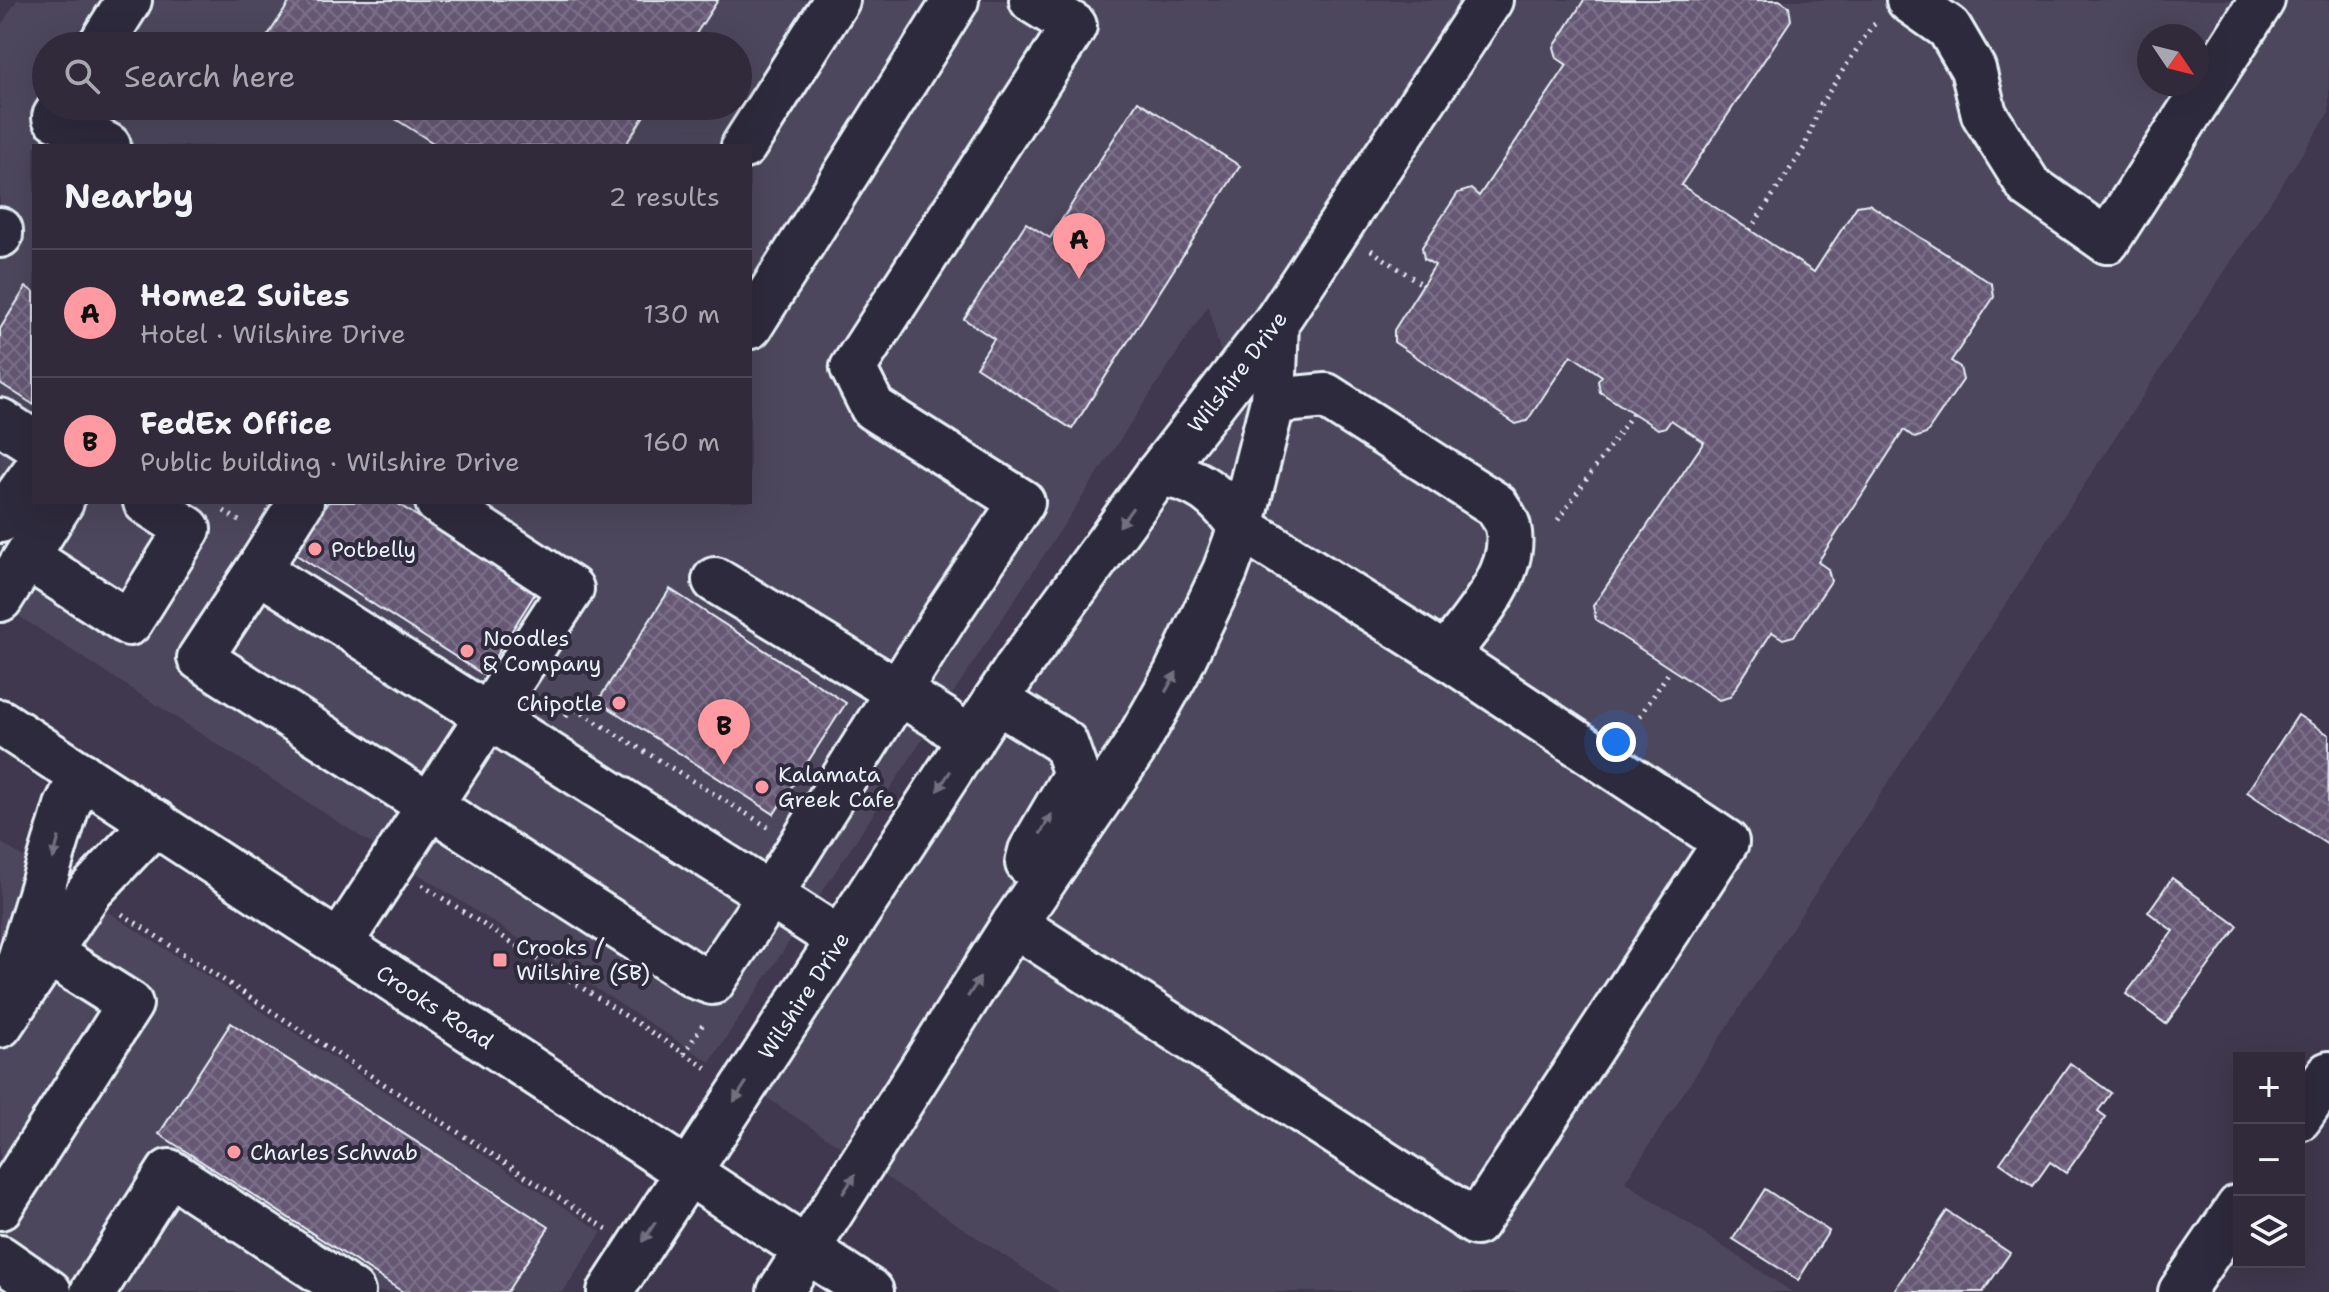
<!DOCTYPE html>
<html lang="en">
<head>
<meta charset="utf-8">
<style>
	:root { --surface:#302a3a; --page:#383242; --text:#f1f3f6; --muted:#a8a7af; --line:#4b4654; --accent:#ff9aa2 }
	body { margin:0; font-family:"Shantell Sans",sans-serif; background:var(--page); color:var(--text) }
	.controls { position:absolute; right:24px; bottom:24px; display:grid; overflow:hidden; border-radius:0px; box-shadow:0 8px 32px #0002 }
	.controls button { width:72px; height:72px; display:grid; place-items:center; padding:0; border:0; border-bottom:2px solid var(--line); background:var(--surface); color:var(--text); font:40px sans-serif }
	.compass { position:absolute; left:2137px; top:24px; width:72px; height:72px; border-radius:50%; background:var(--surface); box-shadow:0 8px 32px #0002; rotate:125deg }
	.you { position:absolute; left:1616px; top:742px; width:28px; height:28px; margin:-20px; border:6px solid #fff; border-radius:50%; background:#1a73e8; box-shadow:0 0 0 12px #1a73e833 }
	.badge { display:grid; place-items:center; width:52px; height:52px; border-radius:50%; background:var(--accent); color:#111; font-size:26px; font-weight:700 }
	.pin { position:absolute; translate:-50% -66px; filter:drop-shadow(0 2px 4px #0008) }
	.pin::after { content:''; position:absolute; top:42px; width:28px; height:24px; background:inherit; clip-path:polygon(0 0,100% 0,50% 100%) }
	.list { margin:0; padding:0; list-style:none }
	h2 { display:flex; justify-content:space-between; align-items:center; height:104px; margin:0; padding:0 32px; font-size:34px }
	h2 small { font-size:26px; font-weight:400; color:var(--muted) }
	.list li { display:grid; grid-template-columns:52px 1fr auto; gap:24px; align-items:center; box-sizing:border-box; height:128px; padding:0 32px; border-top:2px solid var(--line) }
	.list b { display:block; font-size:30px; white-space:nowrap }
	.list p { margin:0; font-size:26px; white-space:nowrap; color:var(--muted) }
	.list em { font-size:26px; font-style:normal; color:var(--muted) }
	.icon { flex:none; width:44px; height:44px; fill:none; stroke:currentColor; stroke-width:2; stroke-linecap:round; stroke-linejoin:round }
	.map { position:relative; flex:none; width:2329px; height:1292px; overflow:hidden }
	.search { position:absolute; background:var(--surface); box-shadow:0 8px 32px #0002; left:32px; top:32px; width:720px; height:88px; display:flex; align-items:center; gap:20px; box-sizing:border-box; padding:0 28px; border-radius:44px; color:var(--muted); font-size:30px }
	.panel { position:absolute; background:var(--surface); box-shadow:0 8px 32px #0002; left:32px; top:144px; width:720px; height:360px; border-radius:0px }
	.map>svg:first-child { display:block }
	.built { fill:#4e465d; fill-rule:evenodd }
	.building { fill:url(#building-cross-hatch); stroke:#e8f1f8; stroke-width:2 }
	.lines { fill:none; stroke-linecap:round; stroke-linejoin:round }
	.minor-casing { stroke:#e8f1f8; stroke-width:50 }
	.major-casing { stroke:#e8f1f8; stroke-width:50 }
	.path { stroke:#e8f1f8; stroke-width:5; stroke-dasharray:2 6; stroke-linecap:butt }
	.minor { stroke:#2f2a3d; stroke-width:44 }
	.major { stroke:#2f2a3d; stroke-width:44 }
	.oneway { fill:#70707e }
	.poi-dot { fill:#ff9aa2; stroke:#2f2a3d; stroke-width:3 }
	.labels { text-anchor:middle; dominant-baseline:central; stroke-width:8; stroke-linejoin:round; paint-order:stroke }
	.street-label { font-size:22px; fill:#e8f1f8; stroke:#2f2a3d }
	.poi-label { font-size:22px; fill:#e8f1f8; stroke:#2f2a3d; text-anchor:start }
</style>
</head>
<body>
<div class="map">
<svg width="2329" height="1292" viewBox="0 0 2329 1292">
	<defs>
		<pattern id="building-cross-hatch" width="8" height="8" patternUnits="userSpaceOnUse" patternTransform="scale(2)"><rect width="8" height="8" fill="#665975"/><path d="M0 0l8 8M0 8l8-8" fill="none" stroke="#7c7189"/></pattern>
	</defs>
	<rect width="100%" height="100%" fill="#40384e"/>
	<filter id="ink" filterUnits="userSpaceOnUse"><feTurbulence type="fractalNoise" baseFrequency=".0125" numOctaves="2"/><feDisplacementMap in="SourceGraphic" scale="16" xChannelSelector="R" yChannelSelector="G"/><feConvolveMatrix kernelMatrix="1 2 1 2 8 2 1 2 1" color-interpolation-filters="sRGB"/></filter>
	<g filter="url(#ink)">
		<path class="built" d="M17 0H2329V113L1625 1182 1792 1292H1059L764 1096 985 756 1076 627 1237 413 1208 306 710 1062 0 604V27ZM2149 36H2197V84H2149ZM46 46H738V106H46ZM34 146H750V502H34Z
			M0 842 602 1232 563 1292H0Z"/>
		<path class="building" d="M291 0H718L688 46H281L267 37Z
			M1584 0H1779L1789 6 1791 20 1681 185 1814 272 1857 206 1869 204 1992 284 1994 297 1951 361 1960 367 1963 380 1926 434 1915 438 1904 430 1818 562 1828 569 1831 581 1794 636 1783 639 1772 632 1730 697 1719 700 1596 620 1593 606 1704 442 1671 420 1666 427 1658 429 1600 392 1598 381 1602 376 1571 355 1527 421 1516 424 1394 342V330L1435 265 1424 259 1422 247 1458 193 1471 189 1479 196 1567 65 1557 58 1554 47Z
			M1138 101 1240 166 1072 429 976 367 994 339 964 319 1026 223 1050 238Z
			M375 106H650L625 146H438Z
			M26 287 34 292V405L0 383V329Z
			M328 502H395L536 592 484 675 295 554Z
			M670 589 846 703 774 814 598 701Z
			M2298 715 2329 735 2328 845 2247 792Z
			M2172 878 2238 926 2166 1024 2126 994 2173 931 2148 912Z
			M231 1023 549 1227 507 1292H403L159 1134Z
			M2070 1063 2111 1093 2098 1111 2106 1117 2066 1173 2050 1162 2033 1186 2000 1163Z
			M1765 1189 1829 1231 1798 1280 1733 1239Z
			M1947 1211 2010 1253 1983 1292H1893Z"/>
		<g class="lines">
			<g class="minor-casing">
				<g id="minor">
					<path d="M1909 0 1949 28 1973 69 1984 114 2029 186 2107 241 2262 0"/>
					<path d="M100 46 129 0"/>
					<path d="M62 106 55 117 108 146"/>
					<path d="M744 146 837 0"/>
					<path d="M0 230V235"/>
					<path d="M750 326 956 0"/>
					<path d="M0 421 34 443"/>
					<path d="M1158 474C1198 477 1218 496 1241 527L1446 656C1470 622 1519 573 1508 527 1507 520 1500 512 1496 505L1326 396 1273 401"/>
					<path d="M0 520 34 473"/>
					<path d="M27 557 129 623 188 529 146 502"/>
					<path d="M258 570 770 895 712 982 695 976 200 658Z"/>
					<path d="M258 570 301 502"/>
					<path d="M715 580 941 718 970 741"/>
					<path d="M0 599 61 502"/>
					<path d="M996 700 1065 743 1076 774 1031 851 1028 863"/>
					<path d="M1014 924 1476 1223 1726 842 1446 656"/>
					<path d="M840 940 770 895 947 614 1022 502 873 408 853 368 1074 26 1032 0"/>
					<path d="M340 943 571 589 438 502"/>
					<path d="M18 982 20 960 67 806 82 775"/>
					<path d="M0 1025 89 892 155 822"/>
					<path d="M2299 1118 2329 1074"/>
					<path d="M0 1207 130 1004 49 953"/>
					<path d="M0 1258 49 1292"/>
					<path d="M93 1292 169 1172 352 1292"/>
					<path id="s1" d="M610 1292 1017 668 1158 474 1276 322 1490 0"/>
					<path d="M780 1292 1014 924 1133 750 1176 674 1225 571 1241 527 1273 401 1276 322"/>
					<path d="M2181 1292 2239 1207"/>
				</g>
			</g>
			<g class="major-casing">
				<g id="major">
					<path id="s2" d="M0 722 871 1292"/>
				</g>
			</g>
			<path class="path" d="M1750 230 1804 148 1821 104 1872 26 1879 21
				M1371 250 1423 285
				M224 511 242 523
				M1558 520 1633 413
				M1640 716 1671 669
				M566 717 572 707 768 827
				M422 885 710 1070
				M122 914 607 1229
				M684 1054 705 1021"/>
			<use href="#minor" class="minor"/>
			<use href="#major" class="major"/>
		</g>
		<defs><path id="oneway-solid" d="M-6-.8H1V-3.2L6.5 0L1 3.2V.8H-6Z" transform="scale(2)"/></defs>
		<g class="oneway">
			<use href="#oneway-solid" transform="translate(1126 517) rotate(126)"/>
			<use href="#oneway-solid" transform="translate(1171 682) rotate(-61)"/>
			<use href="#oneway-solid" transform="translate(944 781) rotate(123)"/>
			<use href="#oneway-solid" transform="translate(1046 824) rotate(-60)"/>
			<use href="#oneway-solid" transform="translate(56 848) rotate(105)"/>
			<use href="#oneway-solid" transform="translate(974 987) rotate(-57)"/>
			<use href="#oneway-solid" transform="translate(740 1092) rotate(123)"/>
			<use href="#oneway-solid" transform="translate(849 1184) rotate(-57)"/>
			<use href="#oneway-solid" transform="translate(649 1232) rotate(123)"/>
		</g>
	</g>
	<g class="poi-dot">
		<circle cx="315" cy="549" r="8"/>
		<circle cx="467" cy="651" r="8"/>
		<circle cx="619" cy="703" r="8"/>
		<circle cx="762" cy="787" r="8"/>
		<rect x="492" y="952" width="16" height="16" rx="4"/>
		<circle cx="234" cy="1152" r="8"/>
	</g>
	<g class="labels">
		<g class="street-label">
			<text stroke="none"><textPath href="#s1" startOffset="1114">Wilshire Drive</textPath></text>
			<text stroke="none"><textPath href="#s1" startOffset="354">Wilshire Drive</textPath></text>
			<text stroke="none"><textPath href="#s2" startOffset="520">Crooks Road</textPath></text>
		</g>
		<g class="poi-label">
			<text x="331" y="549">Potbelly</text>
			<text x="483" y="638">Noodles<tspan x="483" dy="25">&amp; Company</tspan></text>
			<text x="603" y="703" text-anchor="end">Chipotle</text>
			<text x="778" y="774">Kalamata<tspan x="778" dy="25">Greek Cafe</tspan></text>
			<text x="516" y="947">Crooks /<tspan x="516" dy="25">Wilshire (SB)</tspan></text>
			<text x="250" y="1152">Charles Schwab</text>
		</g>
	</g>
</svg>
<div class="controls">
<button>+</button>
<button>−</button>
<button><svg class="icon" aria-label="layers" viewBox="0 0 24 24"><path d="M12 4l9 5-9 5-9-5zM3 14l9 5 9-5"/></svg></button>
</div>
<svg class="compass" viewBox="-18 -18 36 36"><path d="M0-13l5 13h-10z" fill="#e53935"/><path d="M0 13l5-13h-10z" fill="#a8a7af"/></svg>
<div class="you"></div>
<div class="pin badge" style="left:1079px;top:279px">A</div>
<div class="pin badge" style="left:724px;top:765px">B</div>
<div class="search"><svg class="icon" aria-label="search" viewBox="0 0 24 24"><circle cx="10" cy="10" r="6"/><path d="M15 15l6 6"/></svg>Search here</div>
<section class="panel">
<h2>Nearby<small>2 results</small></h2>
<ul class="list">
<li><span class="badge">A</span><div><b>Home2 Suites</b><p>Hotel · Wilshire Drive</p></div><em>130 m</em></li>
<li><span class="badge">B</span><div><b>FedEx Office</b><p>Public building · Wilshire Drive</p></div><em>160 m</em></li>
</ul>
</section>
</div>
</body>
</html>
